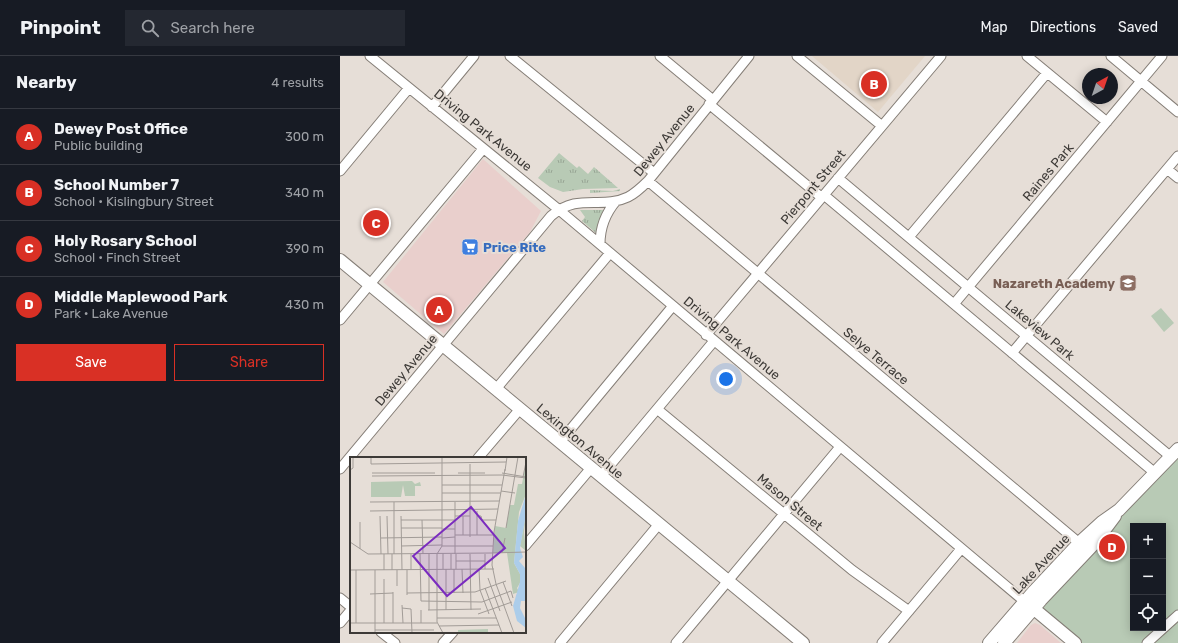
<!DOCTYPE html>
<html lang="en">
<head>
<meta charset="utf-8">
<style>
	:root { --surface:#171b24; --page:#242831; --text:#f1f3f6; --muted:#9ea1a6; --line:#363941; --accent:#d93025 }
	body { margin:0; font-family:Rubik,sans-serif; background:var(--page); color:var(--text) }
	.controls { position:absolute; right:12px; bottom:12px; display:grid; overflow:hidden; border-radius:0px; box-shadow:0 2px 10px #0003 }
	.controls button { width:36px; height:36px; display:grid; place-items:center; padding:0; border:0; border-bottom:1px solid var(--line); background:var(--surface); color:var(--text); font:20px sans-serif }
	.compass { position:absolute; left:742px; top:12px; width:36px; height:36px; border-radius:50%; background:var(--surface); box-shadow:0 2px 10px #0003; rotate:40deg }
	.you { position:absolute; left:386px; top:323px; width:14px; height:14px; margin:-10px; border:3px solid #fff; border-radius:50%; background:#1a73e8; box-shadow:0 0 0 6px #1a73e833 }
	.badge { display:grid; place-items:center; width:26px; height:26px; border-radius:50%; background:var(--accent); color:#fff; font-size:13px; font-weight:700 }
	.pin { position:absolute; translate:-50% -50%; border:2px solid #fff; box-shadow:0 1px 4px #0006 }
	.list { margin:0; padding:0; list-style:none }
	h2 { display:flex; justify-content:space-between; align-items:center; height:52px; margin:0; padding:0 16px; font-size:17px }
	h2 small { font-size:13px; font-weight:400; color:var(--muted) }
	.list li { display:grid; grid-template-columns:26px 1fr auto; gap:12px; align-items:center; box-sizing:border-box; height:56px; padding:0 16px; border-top:1px solid var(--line) }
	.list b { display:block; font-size:15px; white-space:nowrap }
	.list p { margin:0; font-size:13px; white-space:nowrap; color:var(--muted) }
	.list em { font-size:13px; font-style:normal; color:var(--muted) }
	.actions { display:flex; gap:8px; padding:12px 16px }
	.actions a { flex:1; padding:9px 0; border:1px solid var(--accent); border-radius:0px; text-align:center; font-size:14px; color:var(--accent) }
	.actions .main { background:var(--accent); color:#fff }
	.icon { flex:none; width:22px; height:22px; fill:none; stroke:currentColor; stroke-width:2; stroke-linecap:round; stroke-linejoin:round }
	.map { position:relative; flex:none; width:838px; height:587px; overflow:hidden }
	header { display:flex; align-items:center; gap:24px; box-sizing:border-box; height:56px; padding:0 20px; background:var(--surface); border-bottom:1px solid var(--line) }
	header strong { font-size:19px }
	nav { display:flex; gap:22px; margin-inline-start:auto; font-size:14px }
	.search { width:280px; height:36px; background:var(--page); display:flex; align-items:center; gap:10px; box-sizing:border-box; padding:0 14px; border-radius:0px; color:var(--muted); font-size:15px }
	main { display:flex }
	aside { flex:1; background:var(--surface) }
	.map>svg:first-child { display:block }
	.commercial { fill:#e9cfcc }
	.built { fill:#e2d5c7 }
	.grass { fill:url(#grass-tufts) }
	.green { fill:#b8cab5; fill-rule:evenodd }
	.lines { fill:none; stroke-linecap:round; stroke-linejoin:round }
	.minor-casing { stroke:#857e77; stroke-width:11 }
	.major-casing { stroke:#857e77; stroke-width:14 }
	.minor { stroke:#fff; stroke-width:9 }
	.major { stroke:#fff; stroke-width:12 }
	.labels { text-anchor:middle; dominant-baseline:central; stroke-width:4; stroke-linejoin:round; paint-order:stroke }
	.street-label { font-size:13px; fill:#3d3a37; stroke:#e6ded7 }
	.shop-label { font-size:13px; font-weight:bold; fill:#366cbe; stroke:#e6ded7; text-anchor:start }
	.education-label { font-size:13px; font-weight:bold; fill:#785e54; stroke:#e6ded7; text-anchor:end }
	.inset-road { fill:none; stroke:#a29c97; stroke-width:1 }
	.view { fill:#7b2cbf; fill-opacity:0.15; stroke:#7b2cbf; stroke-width:2 }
	.inset-edge { fill:none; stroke:#3d3a37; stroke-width:2 }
</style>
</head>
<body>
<header>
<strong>Pinpoint</strong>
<div class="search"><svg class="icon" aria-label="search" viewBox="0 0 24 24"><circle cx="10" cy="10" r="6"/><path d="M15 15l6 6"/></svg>Search here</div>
<nav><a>Map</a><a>Directions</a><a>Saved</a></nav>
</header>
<main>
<aside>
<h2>Nearby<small>4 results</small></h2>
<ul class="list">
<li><span class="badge">A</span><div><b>Dewey Post Office</b><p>Public building</p></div><em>300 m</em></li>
<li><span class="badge">B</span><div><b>School Number 7</b><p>School · Kislingbury Street</p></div><em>340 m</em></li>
<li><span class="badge">C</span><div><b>Holy Rosary School</b><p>School · Finch Street</p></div><em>390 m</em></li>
<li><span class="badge">D</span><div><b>Middle Maplewood Park</b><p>Park · Lake Avenue</p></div><em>430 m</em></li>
</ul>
<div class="actions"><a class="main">Save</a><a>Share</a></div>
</aside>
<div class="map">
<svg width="838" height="587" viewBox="0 0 838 587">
	<defs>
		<pattern id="grass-tufts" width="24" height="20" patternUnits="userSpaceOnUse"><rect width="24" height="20" fill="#b8cab5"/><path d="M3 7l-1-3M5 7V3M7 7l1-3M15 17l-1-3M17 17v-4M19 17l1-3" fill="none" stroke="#97a594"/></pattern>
	</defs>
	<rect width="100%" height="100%" fill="#e6ded7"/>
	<path class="commercial" d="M143 103 201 155 190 176 104 278 43 226Z
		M695 567 700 569 721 587H677L691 569Z"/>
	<path class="built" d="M472 0H585L538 56Z"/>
	<path class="grass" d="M219 97 237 112 239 110 248 118 254 111 278 132 243 133 223 136 210 131 198 122Z
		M280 133V135L250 137V134L273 135Z
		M240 154H264L256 177 242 165 245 161Z"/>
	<path class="green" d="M821 252 834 267 824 276 811 260Z
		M838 393V587H735L693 552ZM793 470H823V572H793Z"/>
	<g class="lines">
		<g class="minor-casing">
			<path id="minor" d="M30 0 218 153 684 545
				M170 0 314 117
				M320 0 373 44
				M457 0 542 70
				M687 0 767 66
				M771 0 838 56
				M369 48 481 141
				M92 51 134 0
				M827 113 838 122
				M0 115 69 32
				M498 122 831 401
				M308 125 744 491
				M484 139 815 417
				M569 181 707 17
				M260 188C260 171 265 158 276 145
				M614 248 822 0
				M0 264 143 93
				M366 279 601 0
				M672 297 838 100
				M156 333 270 197
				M317 353 512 514 569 555
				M220 386 332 251
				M138 402 180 353
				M0 413 211 160C239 136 261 154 288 141 296 137 302 131 308 125L409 0
				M261 420 374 285
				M185 490 251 412
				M0 542 11 551
				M0 567 11 554
				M41 576 55 587
				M103 587 113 576
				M220 587 319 468
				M336 587 500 391
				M542 587 621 493
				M807 587 838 559"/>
		</g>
		<g class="major-casing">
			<path id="major" d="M0 204 463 587
				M687 547 735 587
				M649 587 694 535 739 487 762 466 779 454 838 393
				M664 587 701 544 754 488 775 460"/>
		</g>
		<use href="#minor" class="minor"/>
		<use href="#major" class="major"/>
	</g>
	<defs>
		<g id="supermarket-square" transform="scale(0.9)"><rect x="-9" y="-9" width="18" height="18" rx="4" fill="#3f7fe0" stroke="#e6ded7"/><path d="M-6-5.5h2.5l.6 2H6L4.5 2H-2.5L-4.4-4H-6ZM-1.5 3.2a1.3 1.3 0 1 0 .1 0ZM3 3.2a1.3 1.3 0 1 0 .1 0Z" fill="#fff"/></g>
		<g id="school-square" transform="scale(0.9)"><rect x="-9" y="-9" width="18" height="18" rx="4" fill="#8d6e63" stroke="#e6ded7"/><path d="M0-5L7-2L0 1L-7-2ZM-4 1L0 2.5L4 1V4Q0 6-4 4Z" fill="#fff"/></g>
	</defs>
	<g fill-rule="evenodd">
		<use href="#supermarket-square" x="130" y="191"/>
		<use href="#school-square" x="788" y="227"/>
	</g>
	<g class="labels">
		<g class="street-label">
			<text transform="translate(143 74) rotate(39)">Driving Park Avenue</text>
			<text transform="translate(324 84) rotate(-51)">Dewey Avenue</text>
			<text transform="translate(708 116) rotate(-50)">Raines Park</text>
			<text transform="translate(473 131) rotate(-50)">Pierpont Street</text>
			<text transform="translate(700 274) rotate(40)">Lakeview Park</text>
			<text transform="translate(392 282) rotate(40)">Driving Park Avenue</text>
			<text transform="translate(536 300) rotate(40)">Selye Terrace</text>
			<text transform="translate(66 314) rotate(-50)">Dewey Avenue</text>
			<text transform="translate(240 385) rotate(40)">Lexington Avenue</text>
			<text transform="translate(450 446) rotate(40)">Mason Street</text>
			<text transform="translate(701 508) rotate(-47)">Lake Avenue</text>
		</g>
		<g class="shop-label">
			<text x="143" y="191">Price Rite</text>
		</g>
		<g class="education-label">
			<text x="775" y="227">Nazareth Academy</text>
		</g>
	</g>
	<g transform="translate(10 401)">
		<rect width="176" height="176" fill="#e6ded7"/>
		<path d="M176 57 174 75 176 94 170 89Z" fill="#b8cab5"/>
		<path d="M176 5V37L169 55 164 106 170 117V126L167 131 169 135 163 137 157 96H143L145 69 156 71 160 48H164L168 27H172ZM62 24 65 27 70 25 71 29H65V39H55L53 28 51 40H21V25ZM138 172V176H108V173Z" fill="#b8cab5"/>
		<path d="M176 37V57L170 91 173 100 169 104 175 111 176 144H171L170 151 176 163V171L167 164 163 149 170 125V117L164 106 168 64Z" fill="#accdea"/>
		<path class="inset-road" d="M21 0V7L156 5M92 0V89L87 97V165L93 176M120 7V80M155 12 144 75 142 108 146 127 164 176M0 13 3 11V0M155 14 157 0M22 16H85M108 16H135M152 16 176 20M22 19 152 18 176 21M173 20 176 5M92 28H152M151 34 165 36M92 36H151M20 45 149 44M44 45V97M20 54 148 52M30 59 31 97M37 59 38 97M51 59 52 113M105 59H120M113 59V78M127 59H131L132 63H146M51 63H105M72 63 73 97M10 65V92M51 71H92M156 71 168 0M92 72H105M105 78H144M127 78V54M31 81 92 80M92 81 105 80M0 85 18 97 142 96M51 89 92 88M92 89H143M142 96 176 95M152 96 155 81M34 97V113M42 97V113M61 97V113M70 97 71 144M79 97V153M101 97V112M105 97V45M106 97V112M120 97 121 153M106 104H135M93 112V96M96 112V153M104 112V136M112 112 113 136M129 112 130 133M135 112V97M0 113 144 112M47 113V129M57 113V138M138 121 150 154M153 125 162 149M135 131 152 176M130 133 139 157M57 136 125 135 156 124M20 137 43 136M71 144 132 145 161 134 163 141M52 148 53 166M52 151 61 152 62 176M78 153 131 152M128 157 162 145M87 161H146M0 166H87M6 166V113M34 166V122M43 166V135M71 166V153M89 169 149 168M25 173H84M25 176V113"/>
		<path class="view" d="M121 50 155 91 97 139 63 99Z"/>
		<rect width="176" height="176" class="inset-edge"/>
	</g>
</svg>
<div class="controls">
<button>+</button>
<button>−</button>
<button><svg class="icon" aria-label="locate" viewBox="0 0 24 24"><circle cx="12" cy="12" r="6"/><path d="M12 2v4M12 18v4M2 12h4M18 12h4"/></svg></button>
</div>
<svg class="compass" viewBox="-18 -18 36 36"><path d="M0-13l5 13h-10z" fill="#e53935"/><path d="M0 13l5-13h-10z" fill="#9ea1a6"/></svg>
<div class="you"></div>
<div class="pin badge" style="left:99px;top:254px">A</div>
<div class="pin badge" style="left:534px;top:28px">B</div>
<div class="pin badge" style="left:36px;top:167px">C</div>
<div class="pin badge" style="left:772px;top:491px">D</div>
</div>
</main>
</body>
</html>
